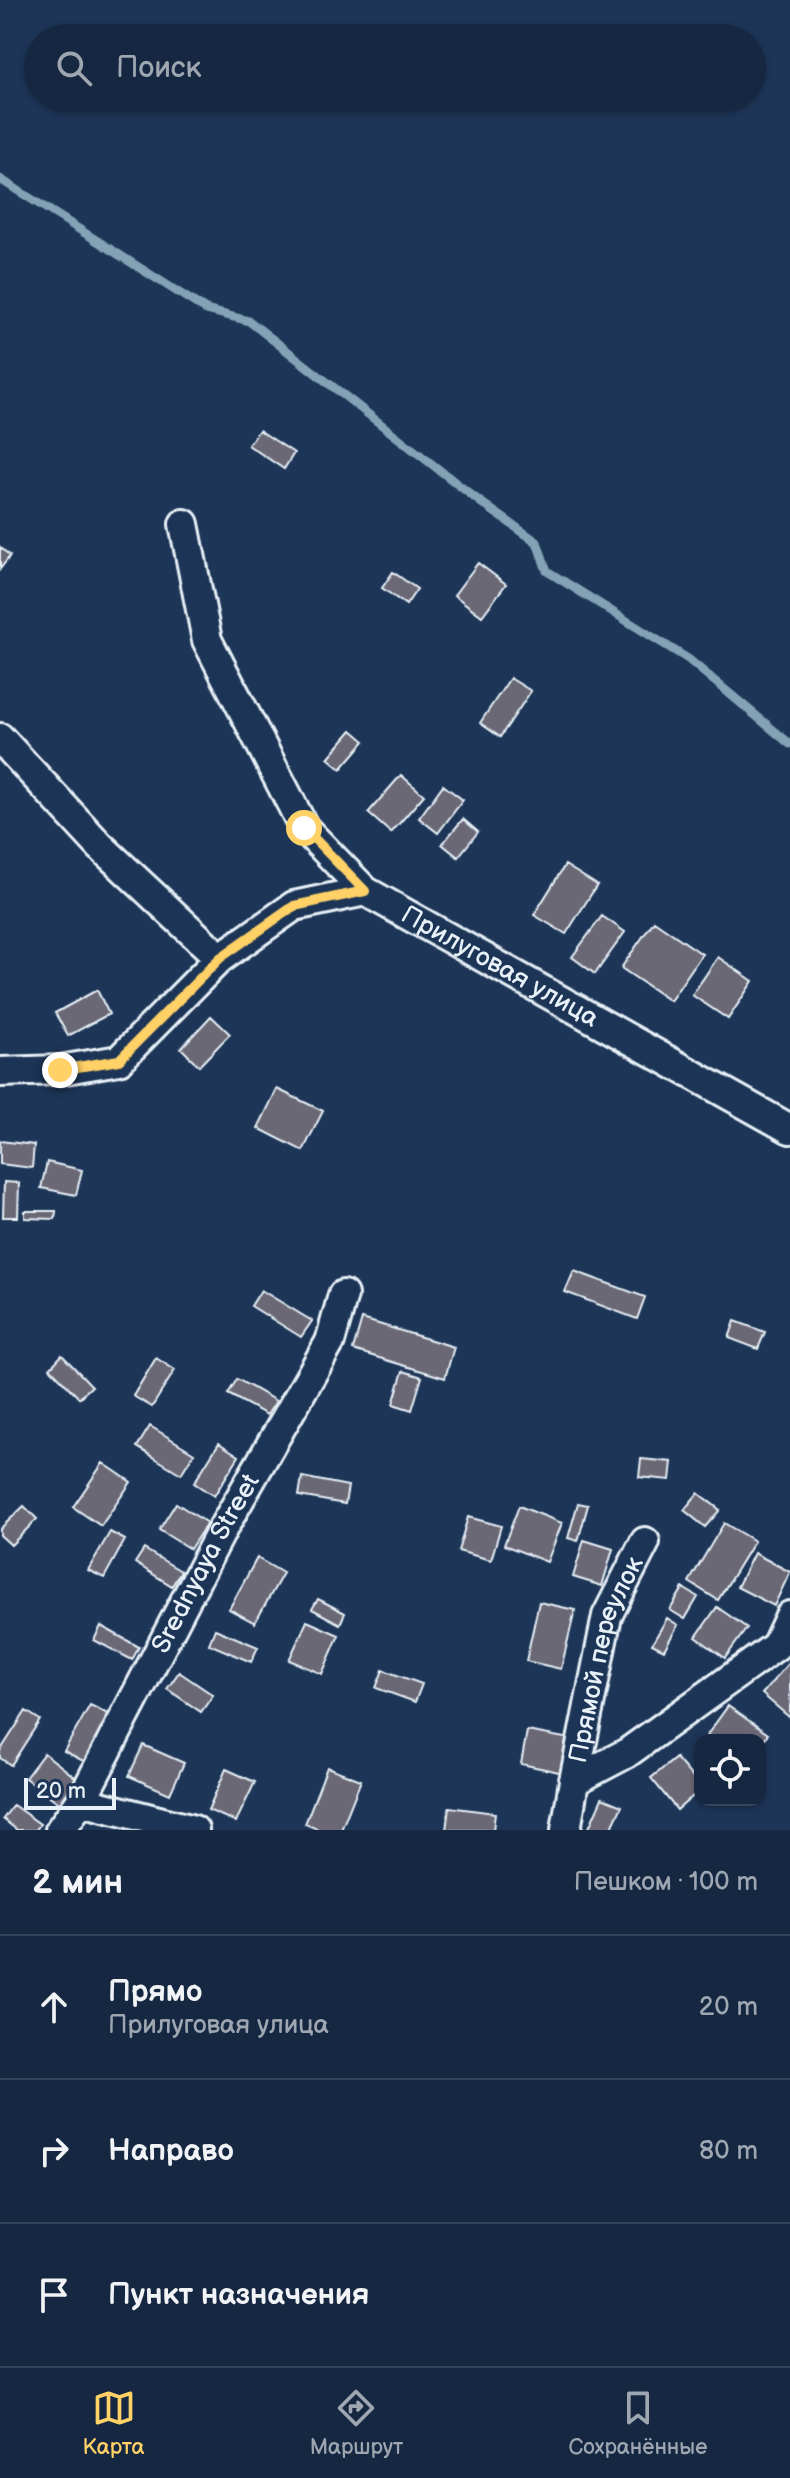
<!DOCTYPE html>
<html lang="ru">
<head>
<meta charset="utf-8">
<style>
	:root { --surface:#162841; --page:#23344c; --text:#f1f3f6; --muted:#9ea6b1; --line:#35445a; --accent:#ffd166 }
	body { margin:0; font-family:"Balsamiq Sans",sans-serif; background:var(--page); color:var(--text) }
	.controls { position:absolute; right:24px; bottom:24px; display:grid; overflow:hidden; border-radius:16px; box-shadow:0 2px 6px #0004 }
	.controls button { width:72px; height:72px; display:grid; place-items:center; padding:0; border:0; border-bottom:2px solid var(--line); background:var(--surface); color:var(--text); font:40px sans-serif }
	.scale { position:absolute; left:24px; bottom:20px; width:92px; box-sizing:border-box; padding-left:8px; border:4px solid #e8f1f8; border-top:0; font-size:22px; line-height:28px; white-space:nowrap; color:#e8f1f8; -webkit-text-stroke:6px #1d3557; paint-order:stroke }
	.stop { position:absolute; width:24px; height:24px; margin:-18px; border:6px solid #ffd166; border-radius:50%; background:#fff }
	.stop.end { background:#ffd166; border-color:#fff; box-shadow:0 2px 8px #0008 }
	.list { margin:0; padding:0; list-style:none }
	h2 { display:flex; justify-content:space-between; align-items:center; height:104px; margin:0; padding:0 32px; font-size:34px }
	h2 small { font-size:26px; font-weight:400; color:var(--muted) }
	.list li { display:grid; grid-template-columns:52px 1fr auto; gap:24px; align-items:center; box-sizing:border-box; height:144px; padding:0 32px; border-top:2px solid var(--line) }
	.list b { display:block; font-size:30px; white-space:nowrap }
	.list p { margin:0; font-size:26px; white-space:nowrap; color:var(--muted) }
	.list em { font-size:26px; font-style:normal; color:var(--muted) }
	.icon { flex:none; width:44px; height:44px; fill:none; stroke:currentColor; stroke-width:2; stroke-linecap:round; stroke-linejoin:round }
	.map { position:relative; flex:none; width:790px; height:1830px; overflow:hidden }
	.search { position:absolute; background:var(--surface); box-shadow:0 2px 6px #0004; left:24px; right:24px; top:24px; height:88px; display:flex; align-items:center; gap:20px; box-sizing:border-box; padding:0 28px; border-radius:44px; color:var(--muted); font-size:30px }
	.sheet { height:536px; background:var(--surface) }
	nav { display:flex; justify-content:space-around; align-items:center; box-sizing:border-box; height:112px; border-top:2px solid var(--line); background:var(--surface); font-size:22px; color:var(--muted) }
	nav a { display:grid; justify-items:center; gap:4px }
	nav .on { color:var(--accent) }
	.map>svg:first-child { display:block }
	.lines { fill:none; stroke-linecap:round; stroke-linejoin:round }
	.stream { stroke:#84a2b5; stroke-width:9 }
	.building { fill:#6a6874; stroke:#e8f1f8; stroke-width:2 }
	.minor-casing { stroke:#e8f1f8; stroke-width:34 }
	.minor { stroke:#1d3557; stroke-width:28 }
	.route { stroke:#ffd166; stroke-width:10 }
	.labels { text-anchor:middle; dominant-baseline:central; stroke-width:7; stroke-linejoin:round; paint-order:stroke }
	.street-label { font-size:26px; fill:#e8f1f8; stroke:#1d3557 }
</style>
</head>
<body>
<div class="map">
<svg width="790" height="1830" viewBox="0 0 790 1830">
	<rect width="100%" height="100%" fill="#1d3557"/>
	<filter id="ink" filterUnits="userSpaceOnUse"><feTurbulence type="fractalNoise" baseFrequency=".0125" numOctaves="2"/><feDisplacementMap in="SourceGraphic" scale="16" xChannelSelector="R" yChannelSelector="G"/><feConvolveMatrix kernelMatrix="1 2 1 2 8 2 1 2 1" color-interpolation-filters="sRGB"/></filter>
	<g filter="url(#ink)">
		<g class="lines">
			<path class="stream" d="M0 179 206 310 249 321 479 501 537 542 547 571 688 659 790 744"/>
		</g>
		<path class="building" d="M259 430 294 453 284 469 248 445Z
			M0 547 10 556 0 569Z
			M478 563 506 584 482 616 454 595Z
			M393 572 417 589 406 605 382 588Z
			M510 678 531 691 500 737 480 723Z
			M352 730 365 741 341 769 328 758Z
			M401 775 424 795 391 833 368 813Z
			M443 785 463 800 438 833 419 818Z
			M463 819 478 832 458 857 442 844Z
			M565 865 597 885 566 934 534 915Z
			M602 916 625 932 595 974 572 957Z
			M654 921 702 954 670 1001 621 968Z
			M718 957 753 981 728 1019 692 995Z
			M97 990 109 1014 68 1036 55 1013Z
			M211 1016 230 1034 199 1066 181 1048Z
			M277 1089 323 1111 303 1151 258 1128Z
			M0 1141 34 1145 32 1168 0 1164Z
			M47 1162 82 1170 76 1195 41 1188Z
			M4 1182 19 1183 18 1217H3Z
			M25 1211H56L55 1219 25 1218Z
			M574 1271 645 1297 637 1319 565 1292Z
			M261 1290 312 1321 301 1337 251 1306Z
			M362 1319 454 1347 445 1378 353 1350Z
			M735 1321 765 1332 758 1349 729 1338Z
			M62 1355 92 1386 79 1398 50 1368Z
			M156 1358 175 1370 152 1407 133 1396Z
			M403 1371 422 1377 412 1410 393 1404Z
			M237 1379 276 1401 267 1415 228 1394Z
			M150 1426 194 1453 181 1474 137 1447Z
			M219 1443 239 1456 214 1496 194 1483Z
			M641 1459 672 1462 670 1480 639 1477Z
			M103 1463 131 1482 101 1526 73 1507Z
			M302 1477 348 1486 345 1504 299 1496Z
			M698 1493 720 1510 705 1527 684 1510Z
			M176 1503 207 1523 190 1549 159 1530Z
			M578 1503 588 1505 578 1541 568 1538Z
			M24 1506 37 1519 11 1545 0 1535V1529Z
			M519 1506 562 1523 547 1562 504 1545Z
			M468 1517 501 1526 491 1560 458 1551Z
			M724 1523 754 1541 718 1600 689 1582Z
			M110 1532 125 1540 104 1578 88 1570Z
			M584 1540 613 1549 602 1586 573 1577Z
			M144 1549 181 1571 172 1586 135 1563Z
			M754 1553 790 1572 774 1606 737 1587Z
			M257 1558 283 1573 255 1623 229 1609Z
			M683 1588 698 1597 685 1619 670 1610Z
			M318 1599 345 1613 340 1624 312 1609Z
			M539 1602 575 1610 561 1669 526 1661Z
			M717 1607 747 1628 725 1658 696 1637Z
			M667 1618 678 1625 664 1650 652 1644Z
			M307 1621 339 1635 322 1674 289 1660Z
			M101 1626 139 1647 132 1660 94 1640Z
			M215 1629 258 1647 251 1662 209 1644Z
			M790 1661V1716L789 1717 762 1694Z
			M383 1670 422 1684 415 1702 376 1688Z
			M179 1672 213 1695 201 1712 167 1689Z
			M90 1705 112 1716 87 1763 64 1751Z
			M728 1706 768 1734 760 1745V1740H713L707 1735Z
			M26 1711 40 1720 11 1765 0 1758V1751Z
			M527 1731 570 1739 564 1773 521 1764Z
			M143 1745 184 1763 170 1794 129 1776Z
			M44 1753 80 1781 62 1805 25 1778Z
			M676 1758 700 1786V1790L677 1810 651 1778Z
			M327 1767 361 1780 341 1830H320L305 1824Z
			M226 1769 255 1782 236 1822 208 1810Z
			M602 1798 622 1806 611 1830H588Z
			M13 1805 40 1824 36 1830H17L3 1819Z
			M449 1807 495 1813 493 1830H446Z"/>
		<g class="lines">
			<g class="minor-casing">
				<g id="minor">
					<path id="s1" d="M184 524 207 640 304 828 365 891 790 1129"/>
					<path d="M0 738 100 846 220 958"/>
					<path d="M0 1072 60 1070 119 1060 220 958 294 906 365 891"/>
					<path id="s2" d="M574 1781 607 1616 645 1542"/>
					<path d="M81 1801 194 1830"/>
					<path id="s3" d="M60 1830 81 1801 223 1528 330 1342 343 1295"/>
					<path d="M566 1830 574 1781 627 1753 776 1646 790 1616"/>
				</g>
			</g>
			<use href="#minor" class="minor"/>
		</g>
	</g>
	<g class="lines" filter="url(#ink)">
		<path class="route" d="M60 1070 119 1060 220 958 294 906 365 891 304 828"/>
	</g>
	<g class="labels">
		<g class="street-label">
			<text stroke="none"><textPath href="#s1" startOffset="572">Прилуговая улица</textPath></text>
			<text stroke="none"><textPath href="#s3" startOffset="304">Srednyaya Street</textPath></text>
			<text stroke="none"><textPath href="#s2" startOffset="126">Прямой переулок</textPath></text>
		</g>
	</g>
</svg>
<div class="controls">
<button><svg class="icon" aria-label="locate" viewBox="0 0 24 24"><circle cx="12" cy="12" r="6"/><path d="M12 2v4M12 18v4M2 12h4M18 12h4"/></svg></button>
</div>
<div class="scale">20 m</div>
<div class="stop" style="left:304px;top:828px"></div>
<div class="stop end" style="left:60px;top:1070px"></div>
<div class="search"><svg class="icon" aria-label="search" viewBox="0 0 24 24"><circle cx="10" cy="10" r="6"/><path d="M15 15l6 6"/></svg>Поиск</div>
</div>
<section class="sheet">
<h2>2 мин<small>Пешком · 100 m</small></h2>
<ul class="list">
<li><svg class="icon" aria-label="ahead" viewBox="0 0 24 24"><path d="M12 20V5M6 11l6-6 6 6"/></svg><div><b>Прямо</b><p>Прилуговая улица</p></div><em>20 m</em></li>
<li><svg class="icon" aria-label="right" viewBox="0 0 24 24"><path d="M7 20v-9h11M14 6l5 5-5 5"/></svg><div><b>Направо</b></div><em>80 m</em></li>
<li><svg class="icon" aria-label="arrive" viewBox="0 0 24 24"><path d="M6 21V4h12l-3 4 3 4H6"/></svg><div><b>Пункт назначения</b></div></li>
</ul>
</section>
<nav>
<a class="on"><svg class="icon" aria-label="map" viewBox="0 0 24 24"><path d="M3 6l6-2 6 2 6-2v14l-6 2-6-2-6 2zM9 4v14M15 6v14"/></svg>Карта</a>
<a><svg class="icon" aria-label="directions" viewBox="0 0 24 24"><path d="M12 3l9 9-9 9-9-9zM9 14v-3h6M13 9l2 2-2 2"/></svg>Маршрут</a>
<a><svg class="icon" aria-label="saved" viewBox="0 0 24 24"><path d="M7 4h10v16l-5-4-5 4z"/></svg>Сохранённые</a>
</nav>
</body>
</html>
